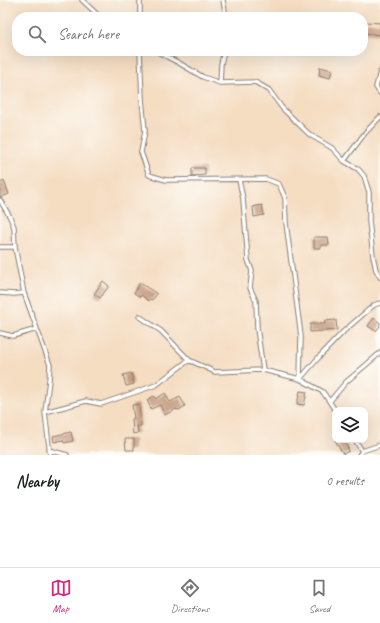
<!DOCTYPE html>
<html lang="en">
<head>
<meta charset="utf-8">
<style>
	:root { --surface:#fff; --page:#f6f6f6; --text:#202124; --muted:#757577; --line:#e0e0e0; --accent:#db2777 }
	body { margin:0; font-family:Caveat,sans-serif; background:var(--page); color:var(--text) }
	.controls { position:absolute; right:12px; bottom:12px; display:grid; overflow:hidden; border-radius:8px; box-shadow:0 4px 16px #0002 }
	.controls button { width:36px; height:36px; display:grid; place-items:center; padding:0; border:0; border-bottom:1px solid var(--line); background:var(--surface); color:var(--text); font:20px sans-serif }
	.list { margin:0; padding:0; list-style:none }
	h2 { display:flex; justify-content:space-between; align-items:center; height:52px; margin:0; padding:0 16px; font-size:17px }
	h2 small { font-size:13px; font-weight:400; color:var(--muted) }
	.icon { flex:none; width:22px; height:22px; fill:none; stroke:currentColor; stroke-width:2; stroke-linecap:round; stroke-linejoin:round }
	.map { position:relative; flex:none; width:380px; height:455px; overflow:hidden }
	.search { position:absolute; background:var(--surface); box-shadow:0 4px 16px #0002; left:12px; right:12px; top:12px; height:44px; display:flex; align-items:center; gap:10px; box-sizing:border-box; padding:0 14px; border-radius:16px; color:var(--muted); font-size:15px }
	.sheet { height:112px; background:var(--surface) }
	nav { display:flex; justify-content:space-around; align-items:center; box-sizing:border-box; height:56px; border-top:1px solid var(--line); background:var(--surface); font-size:11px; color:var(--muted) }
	nav a { display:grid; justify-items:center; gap:2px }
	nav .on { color:var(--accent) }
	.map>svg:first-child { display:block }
	.building { fill:#c79d82 }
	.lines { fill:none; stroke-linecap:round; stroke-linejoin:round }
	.street-casing { stroke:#887c6f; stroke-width:5.5 }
	.street { stroke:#fff; stroke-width:3.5 }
</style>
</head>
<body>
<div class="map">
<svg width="380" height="455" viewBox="0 0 380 455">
	<rect width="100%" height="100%" fill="#fdfcf7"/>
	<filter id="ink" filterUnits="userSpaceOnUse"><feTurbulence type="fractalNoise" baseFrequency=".025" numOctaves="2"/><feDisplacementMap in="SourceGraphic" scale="8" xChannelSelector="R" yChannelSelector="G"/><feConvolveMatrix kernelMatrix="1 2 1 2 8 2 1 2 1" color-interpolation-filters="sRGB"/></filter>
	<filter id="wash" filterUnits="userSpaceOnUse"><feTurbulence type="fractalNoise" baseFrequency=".012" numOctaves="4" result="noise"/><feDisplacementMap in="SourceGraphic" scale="16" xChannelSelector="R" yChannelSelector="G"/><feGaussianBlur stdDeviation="0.9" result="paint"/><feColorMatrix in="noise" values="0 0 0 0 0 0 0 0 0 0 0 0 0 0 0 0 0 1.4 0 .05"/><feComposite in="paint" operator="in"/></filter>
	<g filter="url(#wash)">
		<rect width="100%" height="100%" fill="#f5ddc2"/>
		<g id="blocks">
			<path class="building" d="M366 22 380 23V35L363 33V26L365 27Z
				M320 67 332 70 330 78 319 75Z
				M192 168H205V175L192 176Z
				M4 181 9 194 2 197H0V183Z
				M262 205 264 215 254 217 253 207Z
				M314 237H328L329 245H321V248H314Z
				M103 281 109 286 100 298 94 294Z
				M140 283 157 294 152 300 150 299 149 301 141 295 140 297 134 293Z
				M374 318 380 323V326L376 331 368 326Z
				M336 320 337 330 310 332V324H325L324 321Z
				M131 373 134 384 126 386 123 375Z
				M300 391 307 392 304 405 297 404Z
				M165 393 170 402 180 397 185 406 179 410 176 409 165 415 160 405 151 409 147 400 154 396 156 399Z
				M139 404 141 426H137L138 433 133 434 132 419 134 418 132 405Z
				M71 432 73 441 64 443 63 440 54 442 53 436Z
				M125 439H134V450H126Z
				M335 440H344L349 451 343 454Z"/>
		</g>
	</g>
	<g filter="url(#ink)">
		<use href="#blocks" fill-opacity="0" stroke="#887c6f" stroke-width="1"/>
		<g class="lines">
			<g class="street-casing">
				<path id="street" d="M82 0 100 17
					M223 0 226 17
					M140 17V0
					M140 51 142 99 145 131 141 152 149 175 166 180 266 179 279 184 285 198 286 223 301 336 300 379 319 357 344 331 374 305 380 303
					M156 51 179 63 203 77 220 83 255 82 269 90 282 108 310 135 332 148 344 161 358 169 364 176 369 192V221L373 256 376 270 380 277
					M380 72 376 87 380 93
					M220 83 221 64 224 51
					M344 161 365 133 380 117
					M239 180 243 199 248 260 252 271 250 288 256 301 257 328 263 370
					M0 200 10 217 14 227 15 247 24 293 50 365 49 380 45 412 50 455
					M0 247H15
					M0 293 14 294 24 293
					M139 316 161 331 189 360
					M0 333 13 336 37 329
					M330 401 346 382 380 353
					M45 412 86 401 101 404 156 385 189 360 215 372 263 370 300 379 323 392 335 410
					M355 440 362 451 359 455
					M49 450 67 455
					M362 451 380 445"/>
			</g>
			<use href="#street" class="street"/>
		</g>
	</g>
</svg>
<div class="controls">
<button><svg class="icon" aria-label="layers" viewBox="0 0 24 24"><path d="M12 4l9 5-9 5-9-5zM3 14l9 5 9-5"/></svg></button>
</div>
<div class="search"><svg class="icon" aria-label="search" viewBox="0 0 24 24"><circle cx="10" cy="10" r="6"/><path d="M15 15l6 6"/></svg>Search here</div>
</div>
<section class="sheet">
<h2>Nearby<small>0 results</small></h2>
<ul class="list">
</ul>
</section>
<nav>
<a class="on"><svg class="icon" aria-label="map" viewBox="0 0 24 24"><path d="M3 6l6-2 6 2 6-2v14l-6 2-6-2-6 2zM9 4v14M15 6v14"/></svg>Map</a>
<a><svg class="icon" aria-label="directions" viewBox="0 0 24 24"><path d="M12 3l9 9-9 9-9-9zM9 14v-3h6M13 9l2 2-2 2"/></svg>Directions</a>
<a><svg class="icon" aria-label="saved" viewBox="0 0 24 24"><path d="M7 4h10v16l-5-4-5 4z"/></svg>Saved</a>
</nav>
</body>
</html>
